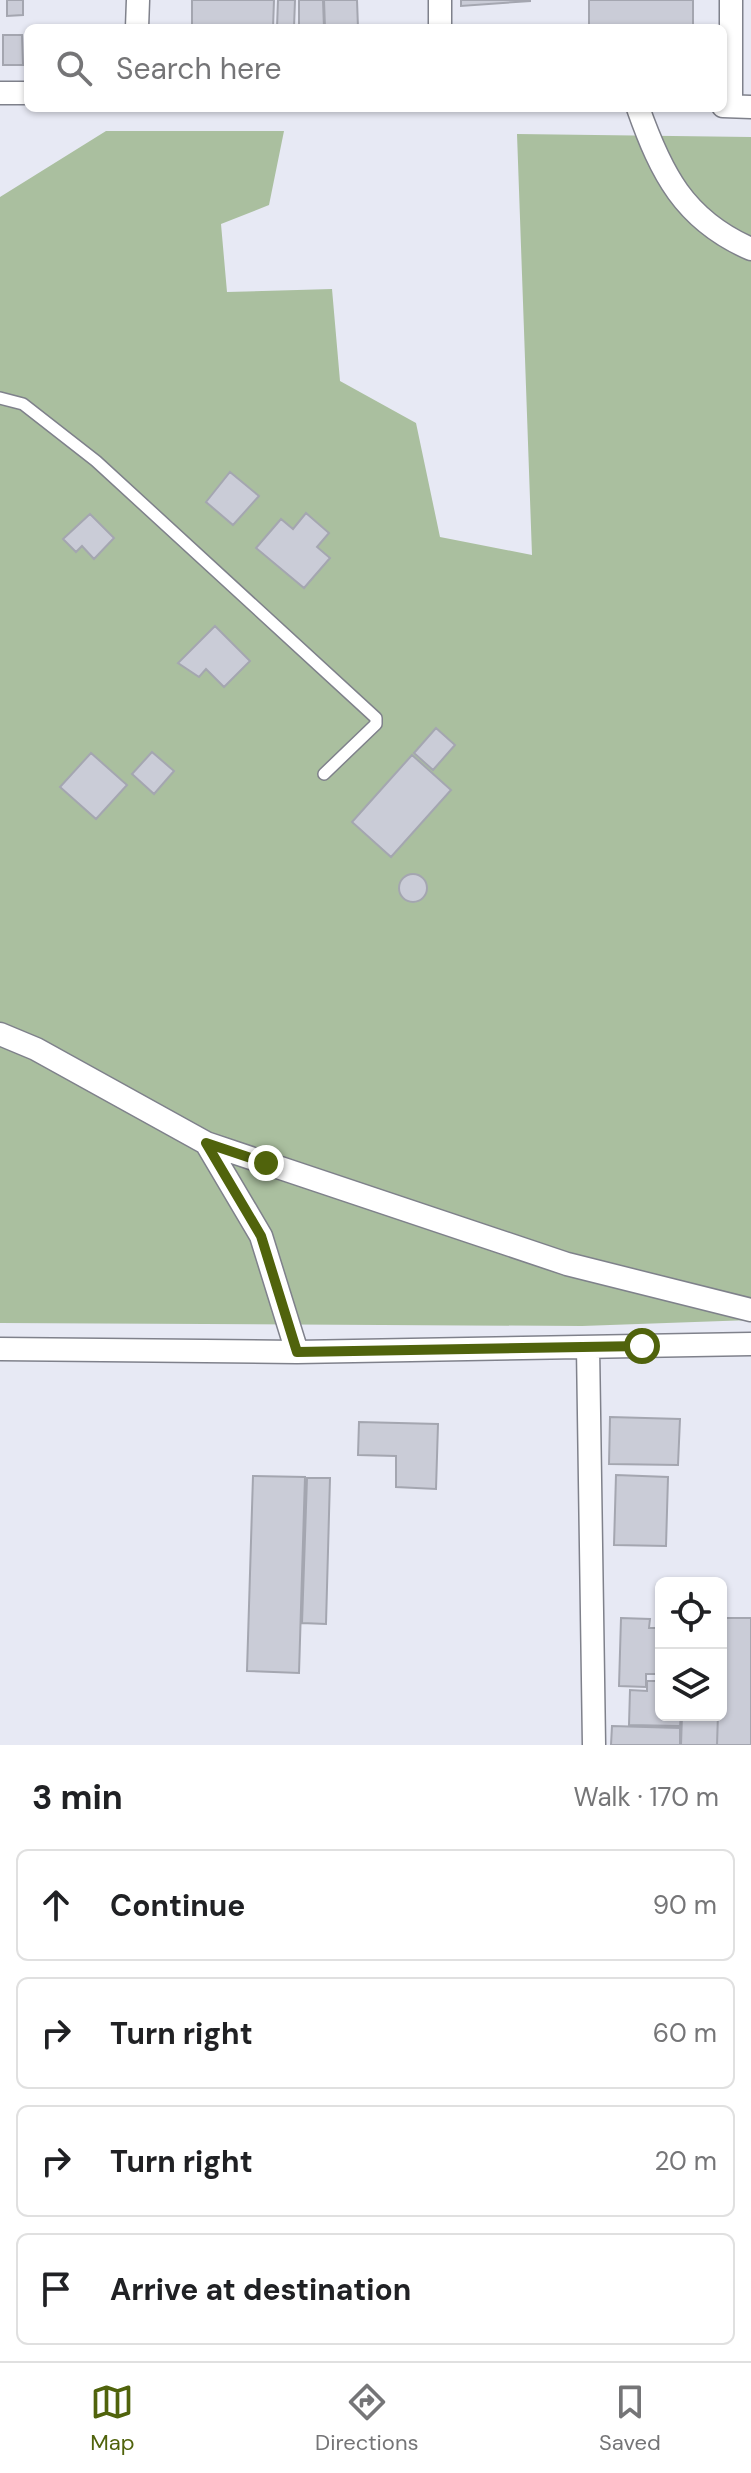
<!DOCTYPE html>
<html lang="en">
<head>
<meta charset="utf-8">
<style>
	:root { --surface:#fff; --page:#f6f6f6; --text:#202124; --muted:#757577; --line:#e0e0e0; --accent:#50630c }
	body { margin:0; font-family:"DM Sans",sans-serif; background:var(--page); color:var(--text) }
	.controls { position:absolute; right:24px; bottom:24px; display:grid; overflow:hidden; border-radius:12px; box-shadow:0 2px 6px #0004 }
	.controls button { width:72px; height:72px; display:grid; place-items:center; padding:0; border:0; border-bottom:2px solid var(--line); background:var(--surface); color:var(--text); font:40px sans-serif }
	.stop { position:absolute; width:24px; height:24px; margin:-18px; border:6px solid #50630c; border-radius:50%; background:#fff }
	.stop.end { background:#50630c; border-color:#fff; box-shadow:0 2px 8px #0008 }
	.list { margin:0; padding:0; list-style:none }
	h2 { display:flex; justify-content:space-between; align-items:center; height:104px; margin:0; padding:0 32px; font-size:34px }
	h2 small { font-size:26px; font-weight:400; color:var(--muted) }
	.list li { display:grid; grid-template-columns:52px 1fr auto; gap:24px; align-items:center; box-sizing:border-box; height:112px; margin:0 16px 16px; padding:0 16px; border:2px solid var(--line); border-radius:12px }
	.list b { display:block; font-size:30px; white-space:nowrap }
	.list em { font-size:26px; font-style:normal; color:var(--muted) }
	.icon { flex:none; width:44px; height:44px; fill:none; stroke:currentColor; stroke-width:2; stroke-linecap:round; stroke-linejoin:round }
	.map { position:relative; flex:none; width:751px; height:1745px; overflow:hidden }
	.search { position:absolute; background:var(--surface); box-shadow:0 2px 6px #0004; left:24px; right:24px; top:24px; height:88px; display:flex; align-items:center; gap:20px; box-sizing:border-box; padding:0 28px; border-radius:12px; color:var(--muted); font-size:30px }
	.sheet { height:616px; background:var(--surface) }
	nav { display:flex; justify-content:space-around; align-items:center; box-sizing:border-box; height:112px; border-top:2px solid var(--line); background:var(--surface); font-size:22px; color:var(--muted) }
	nav a { display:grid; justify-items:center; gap:4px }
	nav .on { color:var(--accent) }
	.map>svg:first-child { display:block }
	.green { fill:#aabf9f }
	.building { fill:#caccd7; stroke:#a4a6b0; stroke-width:2 }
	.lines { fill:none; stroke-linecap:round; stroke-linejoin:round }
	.service-casing { stroke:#7f818b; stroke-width:14 }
	.minor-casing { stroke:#7f818b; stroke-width:25 }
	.service { stroke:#fff; stroke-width:11 }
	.minor { stroke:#fff; stroke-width:22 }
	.route { stroke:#50630c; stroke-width:10 }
</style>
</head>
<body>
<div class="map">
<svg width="751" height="1745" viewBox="0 0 751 1745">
	<rect width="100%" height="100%" fill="#e7e9f4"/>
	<path class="green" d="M106 131H284L269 205 221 224 227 292 332 289 340 381 416 423 440 537 532 555 517 134 751 137V1320L582 1326 0 1323V197Z"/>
	<path class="building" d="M7 0H23V15L7 16Z
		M192 0H274L273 28H192Z
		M278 0H295L294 28H277Z
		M299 0H323L324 28H299Z
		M324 0H357L358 28H325Z
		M461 0H530V1L461 6Z
		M589 0H693V28H589Z
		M3 35H22L23 65H3Z
		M230 472 259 496 233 525 206 502Z
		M306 513 329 533 317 547 330 558 304 588 256 548 281 519 293 529Z
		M90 514 114 538 94 559 82 546 76 552 63 539Z
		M215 626 250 661 224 687 206 669 199 677 178 663Z
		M436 728 455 745 433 770 414 753Z
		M152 752 174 771 154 794 132 774Z
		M91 753 127 785 96 819 60 787Z
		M412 755 451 790 391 857 352 822Z
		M399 888a14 14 0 1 1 28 0a14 14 0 1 1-28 0Z
		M610 1417 680 1419 678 1465 609 1464Z
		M359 1422 438 1424 436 1489 396 1487V1456L358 1455Z
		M616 1475 668 1477 666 1546 614 1545Z
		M253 1476 305 1477 299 1673 247 1671Z
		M307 1478H330L326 1624 302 1623Z
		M621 1618 650 1619 649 1628H661V1674H646V1687L619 1686Z
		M721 1618H751V1745H717Z
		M647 1681H661V1715H681L680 1726 629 1725 630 1690 647 1691Z
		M682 1715H718L717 1745H681Z
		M612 1726 680 1728V1745H611Z"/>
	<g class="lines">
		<g class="service-casing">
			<path id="service" d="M0 398 23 404 96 461 376 718V724L324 774"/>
		</g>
		<g class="minor-casing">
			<path id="minor" d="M731 0V106
				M137 28 138 0
				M440 28V0
				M0 93H28
				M723 106 751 107
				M638 108C661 173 684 220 751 249
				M0 1034 36 1049 206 1143 567 1264 751 1310
				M206 1143 261 1236 297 1352
				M588 1347 594 1745
				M0 1349 297 1352 751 1344"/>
		</g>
		<use href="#service" class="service"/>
		<use href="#minor" class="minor"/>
	</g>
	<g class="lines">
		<path class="route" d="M266 1163 206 1143 261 1236 297 1352 642 1346"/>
	</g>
</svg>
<div class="controls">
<button><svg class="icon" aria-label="locate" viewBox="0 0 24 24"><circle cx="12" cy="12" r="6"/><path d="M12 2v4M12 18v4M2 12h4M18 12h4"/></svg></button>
<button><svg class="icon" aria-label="layers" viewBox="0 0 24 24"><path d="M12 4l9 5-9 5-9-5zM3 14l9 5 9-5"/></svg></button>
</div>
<div class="stop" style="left:642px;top:1346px"></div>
<div class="stop end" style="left:266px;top:1163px"></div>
<div class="search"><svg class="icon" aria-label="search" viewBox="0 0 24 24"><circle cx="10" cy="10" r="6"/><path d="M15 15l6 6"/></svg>Search here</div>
</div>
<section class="sheet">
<h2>3 min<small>Walk · 170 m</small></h2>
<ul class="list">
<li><svg class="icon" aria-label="ahead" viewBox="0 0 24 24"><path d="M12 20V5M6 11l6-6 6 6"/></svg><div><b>Continue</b></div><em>90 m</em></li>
<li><svg class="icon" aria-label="right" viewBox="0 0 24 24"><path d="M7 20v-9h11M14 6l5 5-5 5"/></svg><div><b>Turn right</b></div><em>60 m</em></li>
<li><svg class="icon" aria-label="right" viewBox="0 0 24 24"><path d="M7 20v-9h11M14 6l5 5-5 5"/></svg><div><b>Turn right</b></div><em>20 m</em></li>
<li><svg class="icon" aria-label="arrive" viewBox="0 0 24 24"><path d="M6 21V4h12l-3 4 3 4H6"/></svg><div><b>Arrive at destination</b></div></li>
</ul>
</section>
<nav>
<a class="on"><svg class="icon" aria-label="map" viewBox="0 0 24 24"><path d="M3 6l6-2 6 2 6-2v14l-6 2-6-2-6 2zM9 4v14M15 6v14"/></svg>Map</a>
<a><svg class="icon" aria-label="directions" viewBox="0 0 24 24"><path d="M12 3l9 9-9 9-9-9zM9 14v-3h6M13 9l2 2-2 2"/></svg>Directions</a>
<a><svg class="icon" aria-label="saved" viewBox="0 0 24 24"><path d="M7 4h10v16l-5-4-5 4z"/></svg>Saved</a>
</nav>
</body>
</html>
